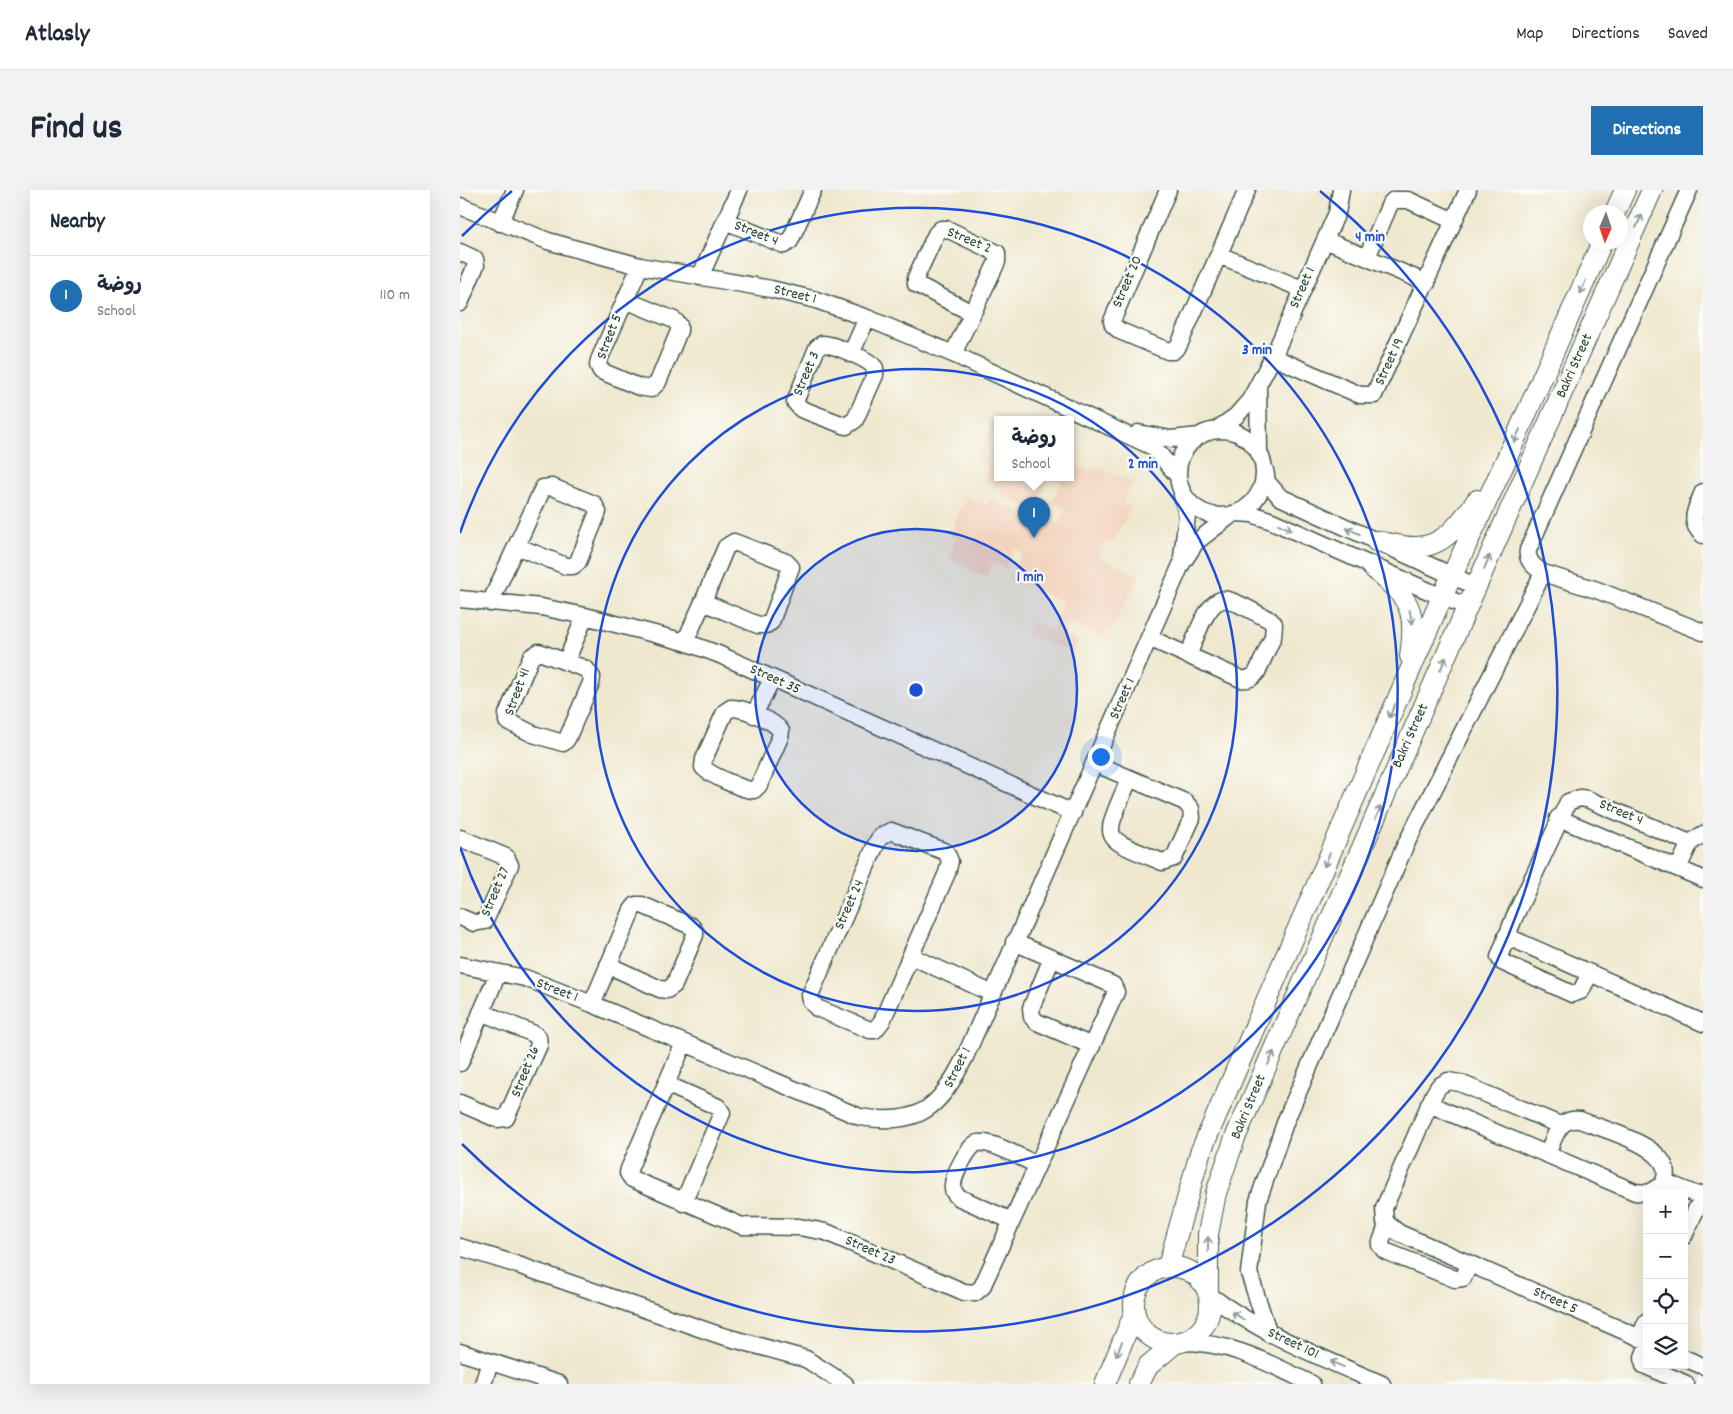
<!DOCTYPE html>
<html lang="en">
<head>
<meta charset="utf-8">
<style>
	:root { --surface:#fff; --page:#f2f2f3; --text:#1f2937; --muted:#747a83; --line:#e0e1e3; --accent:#1f6fb2 }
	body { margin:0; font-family:Dekko,"Playpen Sans Arabic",sans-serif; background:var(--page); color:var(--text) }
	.controls { position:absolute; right:15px; bottom:15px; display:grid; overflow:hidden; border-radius:0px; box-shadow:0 5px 20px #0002 }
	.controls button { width:45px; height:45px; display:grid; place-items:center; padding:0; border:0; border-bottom:1px solid var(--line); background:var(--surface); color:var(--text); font:25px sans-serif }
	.compass { position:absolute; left:1123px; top:15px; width:45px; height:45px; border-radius:50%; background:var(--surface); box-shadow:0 5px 20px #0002; rotate:182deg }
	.you { position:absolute; left:640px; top:566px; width:18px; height:18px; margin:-12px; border:4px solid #fff; border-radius:50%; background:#1a73e8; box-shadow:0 0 0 8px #1a73e833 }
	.badge { display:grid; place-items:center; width:32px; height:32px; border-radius:50%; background:var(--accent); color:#fff; font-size:16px; font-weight:700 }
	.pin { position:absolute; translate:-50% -41px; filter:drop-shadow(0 1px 2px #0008) }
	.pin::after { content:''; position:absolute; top:26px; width:18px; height:15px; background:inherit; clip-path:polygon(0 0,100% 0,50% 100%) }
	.popup { position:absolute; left:534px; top:226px; width:80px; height:65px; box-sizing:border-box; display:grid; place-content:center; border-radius:0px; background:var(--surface); filter:drop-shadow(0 1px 4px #0005); font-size:16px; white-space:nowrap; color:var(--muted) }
	.popup b { font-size:19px; color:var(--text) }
	.popup::after { content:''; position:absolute; left:50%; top:100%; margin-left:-10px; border:10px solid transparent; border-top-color:var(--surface) }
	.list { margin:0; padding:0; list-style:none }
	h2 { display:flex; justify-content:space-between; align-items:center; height:65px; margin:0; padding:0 20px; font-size:21px }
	h2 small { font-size:16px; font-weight:400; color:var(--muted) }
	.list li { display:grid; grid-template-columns:32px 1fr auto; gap:15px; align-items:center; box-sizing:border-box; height:80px; padding:0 20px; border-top:1px solid var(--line) }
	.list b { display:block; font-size:19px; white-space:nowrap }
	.list p { margin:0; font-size:16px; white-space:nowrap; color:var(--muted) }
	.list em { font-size:16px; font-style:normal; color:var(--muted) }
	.icon { flex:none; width:28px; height:28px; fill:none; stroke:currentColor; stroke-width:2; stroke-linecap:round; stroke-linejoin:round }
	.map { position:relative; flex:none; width:1243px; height:1194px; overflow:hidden; border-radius:0px }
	header { display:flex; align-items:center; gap:30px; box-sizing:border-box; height:70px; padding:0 25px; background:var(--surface); border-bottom:1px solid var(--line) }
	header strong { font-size:24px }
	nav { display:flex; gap:28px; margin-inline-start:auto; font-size:18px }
	.intro { display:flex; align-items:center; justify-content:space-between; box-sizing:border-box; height:120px; padding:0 30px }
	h1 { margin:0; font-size:35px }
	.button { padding:12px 22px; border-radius:0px; background:var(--accent); color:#fff; font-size:18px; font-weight:700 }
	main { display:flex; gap:30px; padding:0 30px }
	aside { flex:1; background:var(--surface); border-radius:0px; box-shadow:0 5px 20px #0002 }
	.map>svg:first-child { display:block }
	.built { fill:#f3d4bf }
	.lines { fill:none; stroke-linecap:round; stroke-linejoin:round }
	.minor-casing { stroke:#3e574b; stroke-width:19 }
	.major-casing { stroke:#3e574b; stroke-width:22 }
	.minor { stroke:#fff; stroke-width:16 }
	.major { stroke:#fff; stroke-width:20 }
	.oneway { stroke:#8f9e9a }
	.ring { fill:none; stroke:#1d4ed8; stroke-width:2.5 }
	.labels { text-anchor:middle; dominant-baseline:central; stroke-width:4.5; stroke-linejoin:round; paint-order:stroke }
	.street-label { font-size:15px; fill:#1f3d34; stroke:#fdfcf7 }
	.centre { fill:#1d4ed8; stroke:#fdfcf7; stroke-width:2.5 }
	.ring-label { font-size:15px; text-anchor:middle; font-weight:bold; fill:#1d4ed8; stroke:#fdfcf7; stroke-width:4.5; stroke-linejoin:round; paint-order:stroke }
</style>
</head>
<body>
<header>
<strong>Atlasly</strong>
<nav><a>Map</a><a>Directions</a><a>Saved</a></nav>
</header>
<div class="intro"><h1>Find us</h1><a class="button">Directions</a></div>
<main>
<aside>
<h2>Nearby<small></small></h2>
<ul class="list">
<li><span class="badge">1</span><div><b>روضة</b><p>School</p></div><em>110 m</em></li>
</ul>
</aside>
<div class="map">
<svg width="1243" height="1194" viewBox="0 0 1243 1194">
	<rect width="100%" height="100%" fill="#fdfcf7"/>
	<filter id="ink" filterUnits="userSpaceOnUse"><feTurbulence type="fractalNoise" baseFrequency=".02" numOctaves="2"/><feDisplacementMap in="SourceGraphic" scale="10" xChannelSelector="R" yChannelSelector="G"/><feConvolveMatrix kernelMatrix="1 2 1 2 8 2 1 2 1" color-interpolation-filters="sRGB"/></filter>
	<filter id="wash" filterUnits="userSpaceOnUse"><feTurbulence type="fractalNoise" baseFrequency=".0096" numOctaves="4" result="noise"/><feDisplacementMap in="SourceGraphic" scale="20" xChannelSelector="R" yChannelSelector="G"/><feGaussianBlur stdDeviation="1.12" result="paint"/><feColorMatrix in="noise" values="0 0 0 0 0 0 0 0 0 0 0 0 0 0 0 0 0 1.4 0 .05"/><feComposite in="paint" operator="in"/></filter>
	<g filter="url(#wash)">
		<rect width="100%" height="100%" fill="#efe8cf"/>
		<path class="built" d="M533 230 538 232V287H589L577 314 583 317 580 324 600 333 605 318 591 313 603 287H610V272L630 281 633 276 673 292 662 313 671 316 653 354 646 352 639 367 680 385 647 448 610 432 605 445 618 451 613 463 565 444 572 431 592 439 603 412 550 389 562 362 554 358 546 379 533 372 526 387 488 370 496 349 489 346 506 307 526 315 531 309 570 326 574 319 540 307 543 299 524 291 529 277 515 270Z"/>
	</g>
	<g filter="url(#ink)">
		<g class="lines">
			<g class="minor-casing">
				<path id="minor" d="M708 0 652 131 653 135 660 141 708 161H713L719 155 787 0
					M0 16 88 51 120 60 180 76 311 99 356 110 407 128 493 164 693 257 718 286
					M265 31 324 55 330 51 353 0
					M40 33 55 0
					M865 50 967 93
					M0 62 15 69 16 75 0 113
					M759 65 842 99
					M907 67 930 14 934 10H948L994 31
					M240 87 279 0
					M165 110 214 130 219 135V141L198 192 191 199 179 197 141 181 138 175 139 170 180 76
					M362 154C373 154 409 169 415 178V185L395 230 386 236 341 219 335 212 357 158Z
					M391 164 407 128
					M493 164 537 72V63L487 39H481L476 44 456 87V94L512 123
					M813 167 900 205H914L1008 0
					M798 196 799 262
					M718 283a43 43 0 1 1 86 0a43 43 0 1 1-86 0Z
					M756 240 776 226 790 210 813 167 877 23 881 0
					M678 243 711 249 740 246
					M805 280 807 292 820 307 1017 397
					M1243 302C1237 317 1227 332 1243 345
					M778 323 792 324 812 331 982 407 1008 416
					M274 352 326 372 331 377 311 432 306 435H298L243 412 266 357Z
					M722 367 727 325 722 305
					M1083 383 1137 400 1243 442
					M0 409 81 417 125 426 225 452 258 464 613 623
					M30 413 83 298 92 297 134 314 138 322 118 372 113 376H106L56 356
					M689 448 781 489C788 490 793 488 797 482L813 447 814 434 810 430C797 424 782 414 768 410 747 405 735 451 728 466
					M225 452 243 412
					M79 462 126 479 132 487 131 493 107 549 103 553 73 544 47 531V524L71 467Z
					M106 472 125 426
					M271 518C282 517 315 531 321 541L320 547 299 595 294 600C285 601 248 584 243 577L244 569 265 522Z
					M294 525 312 489
					M634 573 725 612 731 619 732 628 714 668 702 672C638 645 643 653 669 589
					M1098 628 1243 689
					M431 641 486 662 490 671 487 683 422 831 415 840H410L357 818 351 811 350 805 417 652 421 646Z
					M0 648 46 667 50 675 25 731 14 733 0 727
					M1218 678 1230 653 1243 644
					M1046 746 1243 833
					M451 766 531 803
					M592 768 571 818 572 827 577 832 632 856
					M0 775 65 788 132 814 400 927C460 937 480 917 505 867L721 375 736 352 770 326
					M1130 783 1121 801 1112 804 1042 772 1039 767 1054 728 1108 612 1120 608 1127 609 1230 653
					M132 814 172 720 176 715H182L231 736 235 741V745L214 795 207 800 200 799 148 775
					M224 853 169 979 168 983 172 989 282 1036 339 1037 366 1042 504 1102 515 1103 522 1097 656 802 653 795 554 752
					M0 873 38 783
					M206 894 258 917 262 923 223 1013
					M0 913 37 929 46 928 79 855 78 847 74 844 21 822
					M969 914 1175 1002 1187 1003
					M1100 935 1000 893 988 891 979 896 974 904 924 1018 925 1032 939 1043 1187 1151
					M1087 964C1095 947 1098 927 1120 930 1144 940 1224 959 1202 995L1189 1003
					M1205 992 1242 1007
					M552 1031 500 1008C495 1005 492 1001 493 995 493 986 509 954 518 953 532 950 563 969 577 975
					M927 1035 920 1055 925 1061 995 1089 1003 1088 1010 1074
					M1224 1046 1243 1004
					M0 1057 55 1074 259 1145 346 1169 385 1194
					M749 1105C802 1144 862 1168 922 1194
					M809 1144 789 1083 798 1011 826 930 945 656 1083 383C1075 377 1066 371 1068 360L1229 0
					M1179 1148 1187 1131
					M722 1152C772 1152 808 1173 852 1194
					M1187 1157 1183 1167 1184 1175 1226 1194
					M0 1162 99 1194
					M1224 1168 1243 1176
					M23 1194 30 1172"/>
			</g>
			<g class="major-casing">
				<path id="major" d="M1155 22 1165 0
					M916 351C929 353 942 357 955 357 984 358 1002 331 1017 310
					M911 376C947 408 958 415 950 466
					M674 1115a38 38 0 1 1 76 0a38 38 0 1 1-76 0Z
					M708 1077 740 963 982 407 1046 270 1142 52
					M748 1102V1044L756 1003 775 948 1034 356 1192 0
					M645 1194 674 1124
					M679 1194 688 1176 714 1154"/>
			</g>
			<use href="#minor" class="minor"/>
			<use href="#major" class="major"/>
		</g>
		<defs><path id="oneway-shaft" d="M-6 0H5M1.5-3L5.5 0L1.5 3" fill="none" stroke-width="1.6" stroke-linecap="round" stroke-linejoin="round" transform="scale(1.25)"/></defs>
		<g class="oneway">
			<use href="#oneway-shaft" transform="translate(1179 31) rotate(-67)"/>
			<use href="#oneway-shaft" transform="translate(1123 97) rotate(114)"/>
			<use href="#oneway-shaft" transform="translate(1057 246) rotate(114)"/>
			<use href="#oneway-shaft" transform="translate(825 337) rotate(24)"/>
			<use href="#oneway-shaft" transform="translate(893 341) rotate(-155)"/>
			<use href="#oneway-shaft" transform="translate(1027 372) rotate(-67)"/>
			<use href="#oneway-shaft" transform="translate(951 427) rotate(78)"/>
			<use href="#oneway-shaft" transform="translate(983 474) rotate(-66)"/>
			<use href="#oneway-shaft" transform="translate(932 521) rotate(114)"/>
			<use href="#oneway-shaft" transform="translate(918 623) rotate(-66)"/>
			<use href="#oneway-shaft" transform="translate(867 670) rotate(114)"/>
			<use href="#oneway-shaft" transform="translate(811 868) rotate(-66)"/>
			<use href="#oneway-shaft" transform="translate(748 1054) rotate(-90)"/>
			<use href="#oneway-shaft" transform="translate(778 1126) rotate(-148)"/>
			<use href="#oneway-shaft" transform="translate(659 1159) rotate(113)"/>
			<use href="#oneway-shaft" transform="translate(877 1174) rotate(-156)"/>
		</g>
	</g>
	<circle cx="456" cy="500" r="161" fill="#1d4ed8" fill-opacity=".12"/>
	<g class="ring">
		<circle cx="456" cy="500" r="161"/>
		<circle cx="456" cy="500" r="321"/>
		<path d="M0 343A482 482 0 1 1 0 657"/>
		<path d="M2 46A642 642 0 0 1 52 1M860 1A642 642 0 1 1 2 954"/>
	</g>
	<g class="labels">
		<g class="street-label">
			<text transform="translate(296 44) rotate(22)">Street 4</text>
			<text transform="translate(509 51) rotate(23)">Street 2</text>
			<text transform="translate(668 92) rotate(-67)">Street 20</text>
			<text transform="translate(843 98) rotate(-66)">Street 1</text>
			<text transform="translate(335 105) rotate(14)">Street 1</text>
			<text transform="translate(150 147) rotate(-69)">Street 5</text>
			<text transform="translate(930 172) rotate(-65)">Street 19</text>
			<text transform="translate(1115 176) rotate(-66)">Bakri Street</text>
			<text transform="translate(347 184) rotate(-67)">Street 3</text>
			<text transform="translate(315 490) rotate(24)">Street 35</text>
			<text transform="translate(58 502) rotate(-70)">Street 41</text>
			<text transform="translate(663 509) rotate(-66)">Street 1</text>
			<text transform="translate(951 546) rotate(-66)">Bakri Street</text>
			<text transform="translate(1161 623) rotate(23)">Street 4</text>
			<text transform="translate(36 702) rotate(-67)">Street 27</text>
			<text transform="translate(390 715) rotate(-66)">Street 24</text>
			<text transform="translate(97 801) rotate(21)">Street 1</text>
			<text transform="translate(498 878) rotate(-63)">Street 1</text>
			<text transform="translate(66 882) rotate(-68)">Street 26</text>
			<text transform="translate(789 917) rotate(-67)">Bakri Street</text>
			<text transform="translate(410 1061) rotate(24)">Street 23</text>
			<text transform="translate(1095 1111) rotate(24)">Street 5</text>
			<text transform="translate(833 1154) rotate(25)">Street 101</text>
		</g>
	</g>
	<circle cx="456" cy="500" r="8" class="centre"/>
	<g class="ring-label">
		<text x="910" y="51">4 min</text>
		<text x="797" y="164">3 min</text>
		<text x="683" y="278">2 min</text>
		<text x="570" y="391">1 min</text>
	</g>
</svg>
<div class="controls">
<button>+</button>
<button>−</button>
<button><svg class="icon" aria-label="locate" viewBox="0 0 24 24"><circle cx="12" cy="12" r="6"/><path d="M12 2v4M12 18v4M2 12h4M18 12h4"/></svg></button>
<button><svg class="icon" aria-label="layers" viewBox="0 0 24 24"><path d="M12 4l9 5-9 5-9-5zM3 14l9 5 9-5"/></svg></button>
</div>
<svg class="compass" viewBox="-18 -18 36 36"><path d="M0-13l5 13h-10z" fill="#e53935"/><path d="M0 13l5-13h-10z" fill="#747a83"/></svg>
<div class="you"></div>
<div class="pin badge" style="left:574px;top:348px">1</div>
<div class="popup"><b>روضة</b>School</div>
</div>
</main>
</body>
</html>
